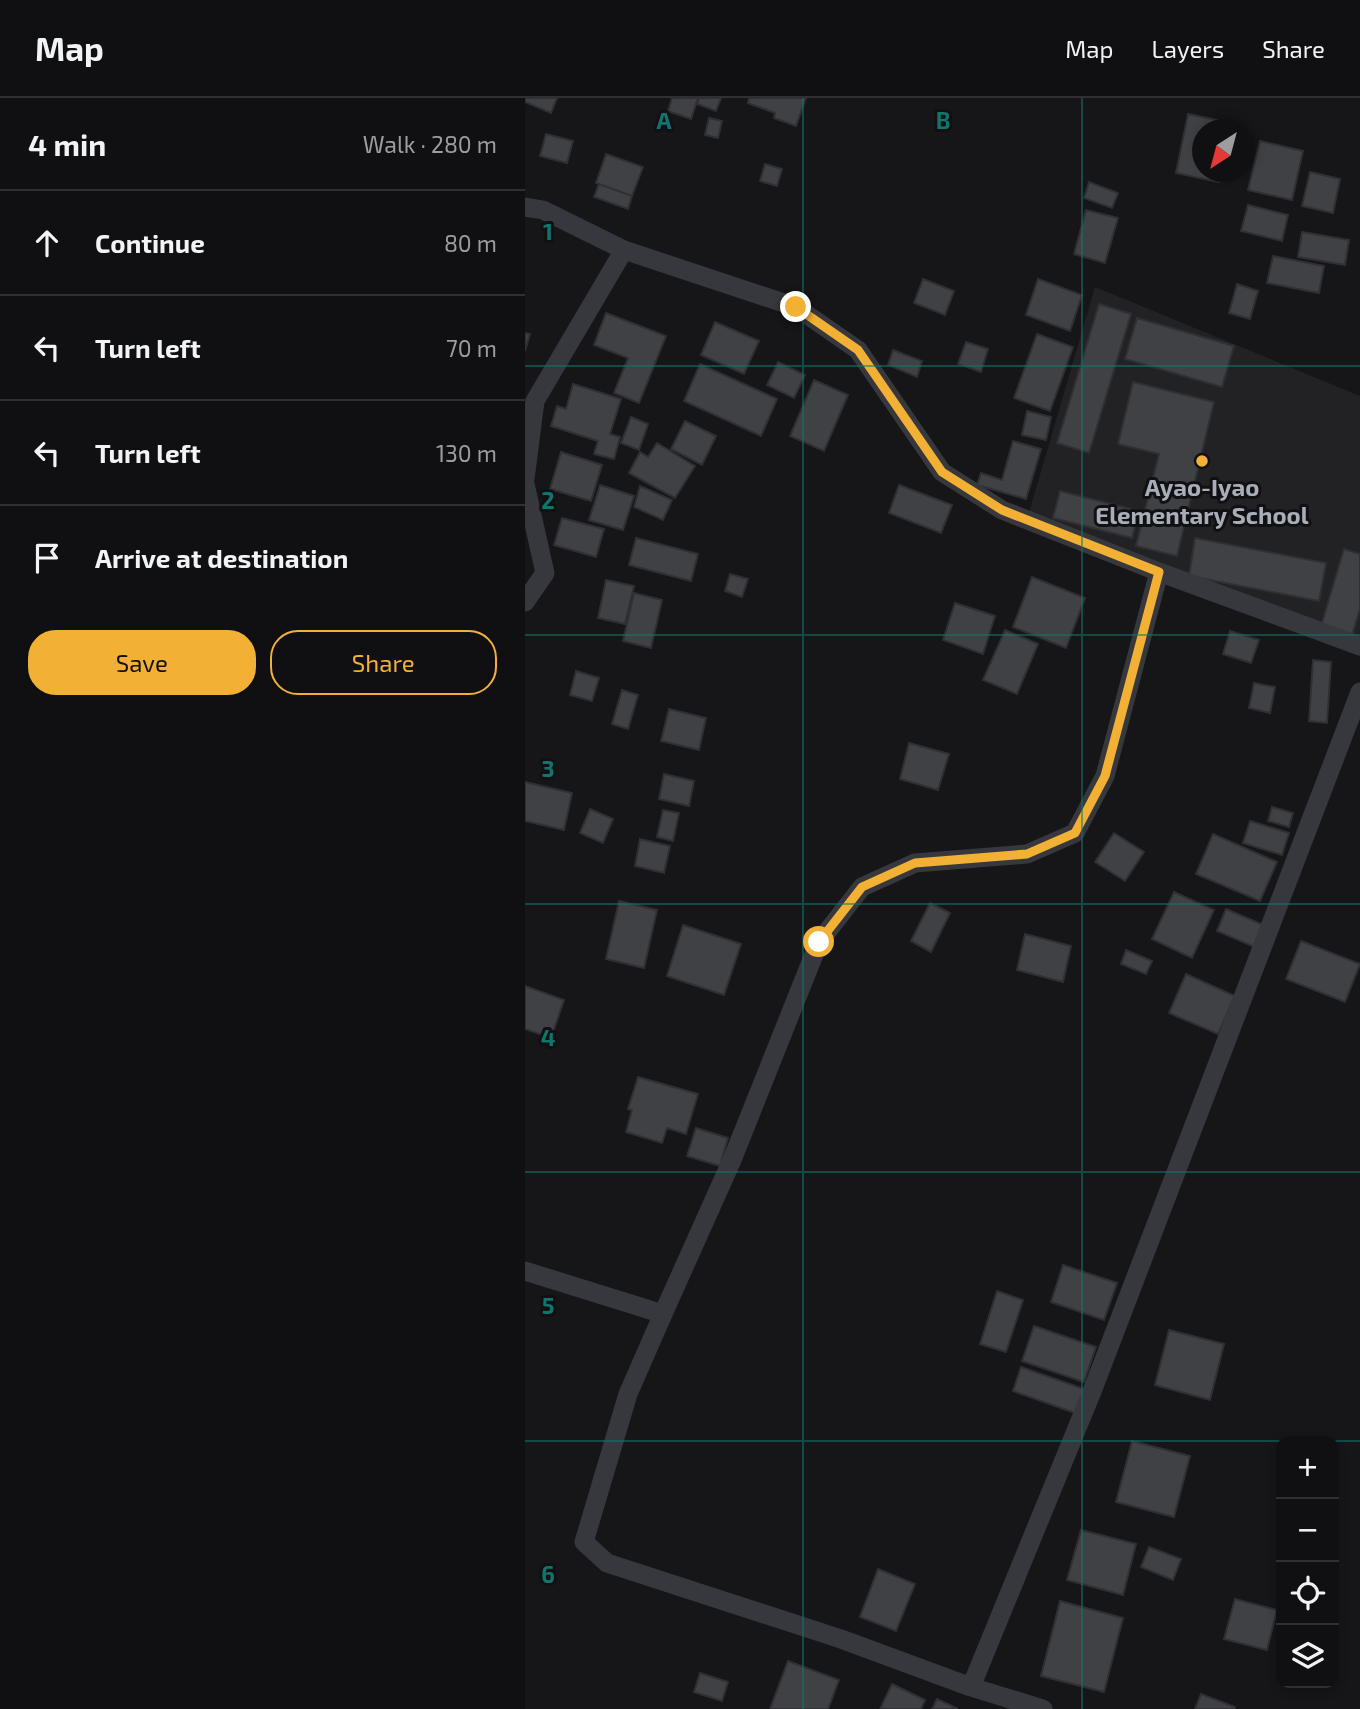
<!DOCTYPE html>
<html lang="en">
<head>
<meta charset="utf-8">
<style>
	:root { --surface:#101012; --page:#19191b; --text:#f1f3f6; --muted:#9c9d9f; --line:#303032; --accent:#f2b134 }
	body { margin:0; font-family:"Exo 2",sans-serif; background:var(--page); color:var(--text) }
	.controls { position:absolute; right:21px; bottom:21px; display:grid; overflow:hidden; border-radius:14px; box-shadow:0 4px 10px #0003 }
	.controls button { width:63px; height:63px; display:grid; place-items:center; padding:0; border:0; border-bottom:2px solid var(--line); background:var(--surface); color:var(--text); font:35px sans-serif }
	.compass { position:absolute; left:667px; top:21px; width:63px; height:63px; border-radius:50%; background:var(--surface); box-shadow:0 4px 10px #0003; rotate:216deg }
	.stop { position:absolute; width:21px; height:21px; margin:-16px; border:5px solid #f2b134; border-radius:50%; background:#fff }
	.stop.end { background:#f2b134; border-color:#fff; box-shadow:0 2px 7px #0008 }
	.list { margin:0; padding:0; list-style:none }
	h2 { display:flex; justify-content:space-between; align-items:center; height:91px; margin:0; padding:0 28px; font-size:30px }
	h2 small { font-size:23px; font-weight:400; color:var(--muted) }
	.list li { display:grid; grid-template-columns:46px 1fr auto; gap:21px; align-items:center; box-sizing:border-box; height:105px; padding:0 28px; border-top:2px solid var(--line) }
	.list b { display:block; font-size:26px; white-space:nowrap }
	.list em { font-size:23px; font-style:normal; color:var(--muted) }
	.actions { display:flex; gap:14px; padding:21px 28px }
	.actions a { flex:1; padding:16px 0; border:2px solid var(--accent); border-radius:28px; text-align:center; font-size:24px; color:var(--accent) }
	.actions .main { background:var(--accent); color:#111 }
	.icon { flex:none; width:38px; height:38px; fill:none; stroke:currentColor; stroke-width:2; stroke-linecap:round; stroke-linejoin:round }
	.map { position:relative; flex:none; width:835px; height:1611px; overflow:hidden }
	header { display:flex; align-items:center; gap:42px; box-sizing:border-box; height:98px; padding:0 35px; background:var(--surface); border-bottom:2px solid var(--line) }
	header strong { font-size:33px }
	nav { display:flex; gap:38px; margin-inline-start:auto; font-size:24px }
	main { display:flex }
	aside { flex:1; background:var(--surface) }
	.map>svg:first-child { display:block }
	.built { fill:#222225 }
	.building { fill:#404145; stroke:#303034; stroke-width:2 }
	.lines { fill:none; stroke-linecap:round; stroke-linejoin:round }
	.minor { stroke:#37383d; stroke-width:19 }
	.route { stroke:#f2b134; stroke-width:9 }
	.grid { fill:none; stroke:#0f766e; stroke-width:2; stroke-opacity:0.55 }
	.poi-dot { fill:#f2b134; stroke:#111113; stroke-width:2.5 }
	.labels { text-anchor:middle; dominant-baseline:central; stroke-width:6; stroke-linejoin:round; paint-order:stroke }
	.poi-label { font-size:24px; font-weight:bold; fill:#a8adb8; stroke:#111113 }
	.grid-label { font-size:23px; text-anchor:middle; font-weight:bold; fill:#0f766e; stroke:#111113; stroke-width:6; stroke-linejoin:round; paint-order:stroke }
</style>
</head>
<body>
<header>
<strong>Map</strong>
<nav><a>Map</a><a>Layers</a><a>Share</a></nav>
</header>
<main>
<aside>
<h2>4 min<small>Walk · 280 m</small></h2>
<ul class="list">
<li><svg class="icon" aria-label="ahead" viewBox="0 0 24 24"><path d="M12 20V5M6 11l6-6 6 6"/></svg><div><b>Continue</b></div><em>80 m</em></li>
<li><svg class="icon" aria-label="left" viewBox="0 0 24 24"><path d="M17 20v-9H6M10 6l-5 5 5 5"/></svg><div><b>Turn left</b></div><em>70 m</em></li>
<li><svg class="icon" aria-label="left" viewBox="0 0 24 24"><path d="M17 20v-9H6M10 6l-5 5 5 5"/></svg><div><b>Turn left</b></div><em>130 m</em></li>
<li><svg class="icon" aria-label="arrive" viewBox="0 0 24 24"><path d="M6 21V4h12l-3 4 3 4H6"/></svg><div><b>Arrive at destination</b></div></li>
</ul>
<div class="actions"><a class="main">Save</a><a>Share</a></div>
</aside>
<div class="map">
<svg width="835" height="1611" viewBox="0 0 835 1611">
	<rect width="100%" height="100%" fill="#161618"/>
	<path class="built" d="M570 189 835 298V544L500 428Z"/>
	<path class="building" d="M0 0H32L26 15 0 4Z
		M147 0H173L166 21 143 13Z
		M174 0H196L191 13 172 6Z
		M224 0H281L271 28 249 20 250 15 223 5Z
		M663 16 706 25 705 32H678V74H696L694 84 651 75Z
		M184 20 197 23 193 40 180 37Z
		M21 36 48 43 42 65 15 58Z
		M735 43 778 53 767 102 723 92Z
		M81 56 118 69 107 98 71 85Z
		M240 66 257 71 252 88 235 83Z
		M785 74 815 81 808 115 777 108Z
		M564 84 593 95 587 110 559 100Z
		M74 86 107 98 103 111 69 99Z
		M723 107 763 117 757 143 716 133Z
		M561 112 593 120 580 165 549 156Z
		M777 134 824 142 820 167 773 159Z
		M748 158 799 168 794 195 742 185Z
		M398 181 429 193 420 217 389 205Z
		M513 181 557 197 545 233 501 217Z
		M712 186 733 193 725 221 704 215Z
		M574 206 606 216 564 355 532 345Z
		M81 215 141 238 114 305 89 295 103 260 69 247Z
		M612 220 709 248 697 289 600 261Z
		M190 224 234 243 219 276 176 257Z
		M0 235 5 236 0 253Z
		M512 236 548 249 525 313 489 300Z
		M441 244 463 251 456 274 433 266Z
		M368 252 397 263 392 279 363 267Z
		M253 264 280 277 269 300 242 287Z
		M175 266 252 301 236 338 159 303Z
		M289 282 323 297 299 353 265 338Z
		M608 284 689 304 652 458 611 448 634 356 593 346Z
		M48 286 96 301 85 336 95 339 89 361 69 356 73 343 26 328 32 308 41 311Z
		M502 313 526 319 521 342 497 337Z
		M106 319 123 326 114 352 96 345Z
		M160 323 191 338 177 367 146 351Z
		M488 343 516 351 501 401 452 387 456 375 477 382Z
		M132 345 170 368 150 400 104 375 115 354 123 359Z
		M36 354 77 367 66 403 25 391Z
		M75 387 109 398 98 432 64 422Z
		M374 387 427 407 416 435 364 415Z
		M115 388 147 402 138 422 109 409Z
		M535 393 614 413 607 440 528 420Z
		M37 420 79 431 71 459 29 447Z
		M111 440 173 456 166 483 104 467Z
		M670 440 801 465 794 503 664 478Z
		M819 451 835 456V511L827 537 796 528Z
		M205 476 223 481 217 499 200 493Z
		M507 479 560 500 541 550 488 529Z
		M81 482 109 488 100 526 73 520Z
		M109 495 137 502 126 550 98 543Z
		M430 505 470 518 458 556 418 542Z
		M480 532 513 546 492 596 458 582Z
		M705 533 734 542 726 565 698 556Z
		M788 562 806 564 802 625 784 623Z
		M51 573 74 580 67 603 45 597Z
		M729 585 750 589 745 615 724 610Z
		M97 592 113 597 103 631 87 626Z
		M144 611 181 620 174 652 136 643Z
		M384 645 424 656 413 692 375 681Z
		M139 676 169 683 164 708 134 701Z
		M0 684 47 695 39 732 0 723Z
		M747 709 768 715 764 729 743 723Z
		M65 711 88 721 78 745 55 735Z
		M138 712 154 715 148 743 132 739Z
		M725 723 764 735 757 757 718 745Z
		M589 735 619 754 600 783 570 764Z
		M688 736 752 764 735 803 671 776Z
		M115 741 145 748 139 775 110 768Z
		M649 794 689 812 667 860 627 841Z
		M94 803 132 812 119 870 81 861Z
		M405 805 425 815 406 854 386 843Z
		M701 811 741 828 732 850 692 833Z
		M158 827 216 846 199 897 142 878Z
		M500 836 546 848 538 884 492 872Z
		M776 843 835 866 820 904 761 881Z
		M601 852 627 863 621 876 596 866Z
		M661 876 710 898 693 936 644 915Z
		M0 888 39 902 26 940 0 931Z
		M113 979 173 996 161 1036 142 1030 137 1045 101 1034 107 1012 103 1011Z
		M171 1030 203 1040 195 1068 162 1058Z
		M538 1167 592 1185 579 1222 526 1204Z
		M472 1193 498 1202 481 1254 455 1246Z
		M509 1228 571 1249 559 1284 497 1263Z
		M644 1232 699 1246 685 1302 630 1287Z
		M496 1269 559 1291 550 1315 488 1293Z
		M607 1343 665 1358 649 1419 591 1404Z
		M556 1432 611 1446 598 1497 542 1482Z
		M624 1449 656 1461 648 1482 616 1469Z
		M353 1471 390 1486 371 1533 335 1519Z
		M710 1501 752 1512 742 1552 699 1541Z
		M535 1503 598 1520 579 1594 516 1578Z
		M263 1563 314 1582 303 1611H245Z
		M175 1575 203 1584 197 1603 169 1594Z
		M367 1586 400 1602 396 1611H355Z
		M676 1596 710 1609 709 1611H670Z
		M412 1601 433 1611H407Z"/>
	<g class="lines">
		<path class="minor" d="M0 109 18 112 99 152
			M0 381 10 303 99 152 271 209 333 252 417 374 477 412 634 474 835 548
			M0 386 20 475 0 504
			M0 1173 138 1216 207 1062 294 844 337 789 390 765 502 756 550 735 580 678 634 474
			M138 1216 103 1296 59 1444 82 1465 316 1541 446 1589 518 1611
			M446 1589 566 1296 835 594"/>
	</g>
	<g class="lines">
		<path class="route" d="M271 209 333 252 417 374 477 412 634 474 580 678 550 735 502 756 390 765 337 789 294 844"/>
	</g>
	<path class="grid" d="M278 0V1611M557 0V1611M0 268H835M0 537H835M0 806H835M0 1074H835M0 1343H835"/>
	<circle class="poi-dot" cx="677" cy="363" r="7"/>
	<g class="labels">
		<g class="poi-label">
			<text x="677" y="388">Ayao-Iyao<tspan x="677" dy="28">Elementary School</tspan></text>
		</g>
	</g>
	<g class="grid-label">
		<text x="139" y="31">A</text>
		<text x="418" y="31">B</text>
		<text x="23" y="142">1</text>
		<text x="23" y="411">2</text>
		<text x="23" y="679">3</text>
		<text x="23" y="948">4</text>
		<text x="23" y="1216">5</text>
		<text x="23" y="1485">6</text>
	</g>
</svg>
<div class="controls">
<button>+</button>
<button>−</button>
<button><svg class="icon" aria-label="locate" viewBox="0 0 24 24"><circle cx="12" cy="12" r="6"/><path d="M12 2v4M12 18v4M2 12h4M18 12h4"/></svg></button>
<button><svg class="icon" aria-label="layers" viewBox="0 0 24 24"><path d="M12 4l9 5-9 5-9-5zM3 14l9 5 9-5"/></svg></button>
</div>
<svg class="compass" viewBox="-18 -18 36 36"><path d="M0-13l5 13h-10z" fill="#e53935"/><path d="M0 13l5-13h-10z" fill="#9c9d9f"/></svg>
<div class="stop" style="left:294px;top:844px"></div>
<div class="stop end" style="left:271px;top:209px"></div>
</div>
</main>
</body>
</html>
